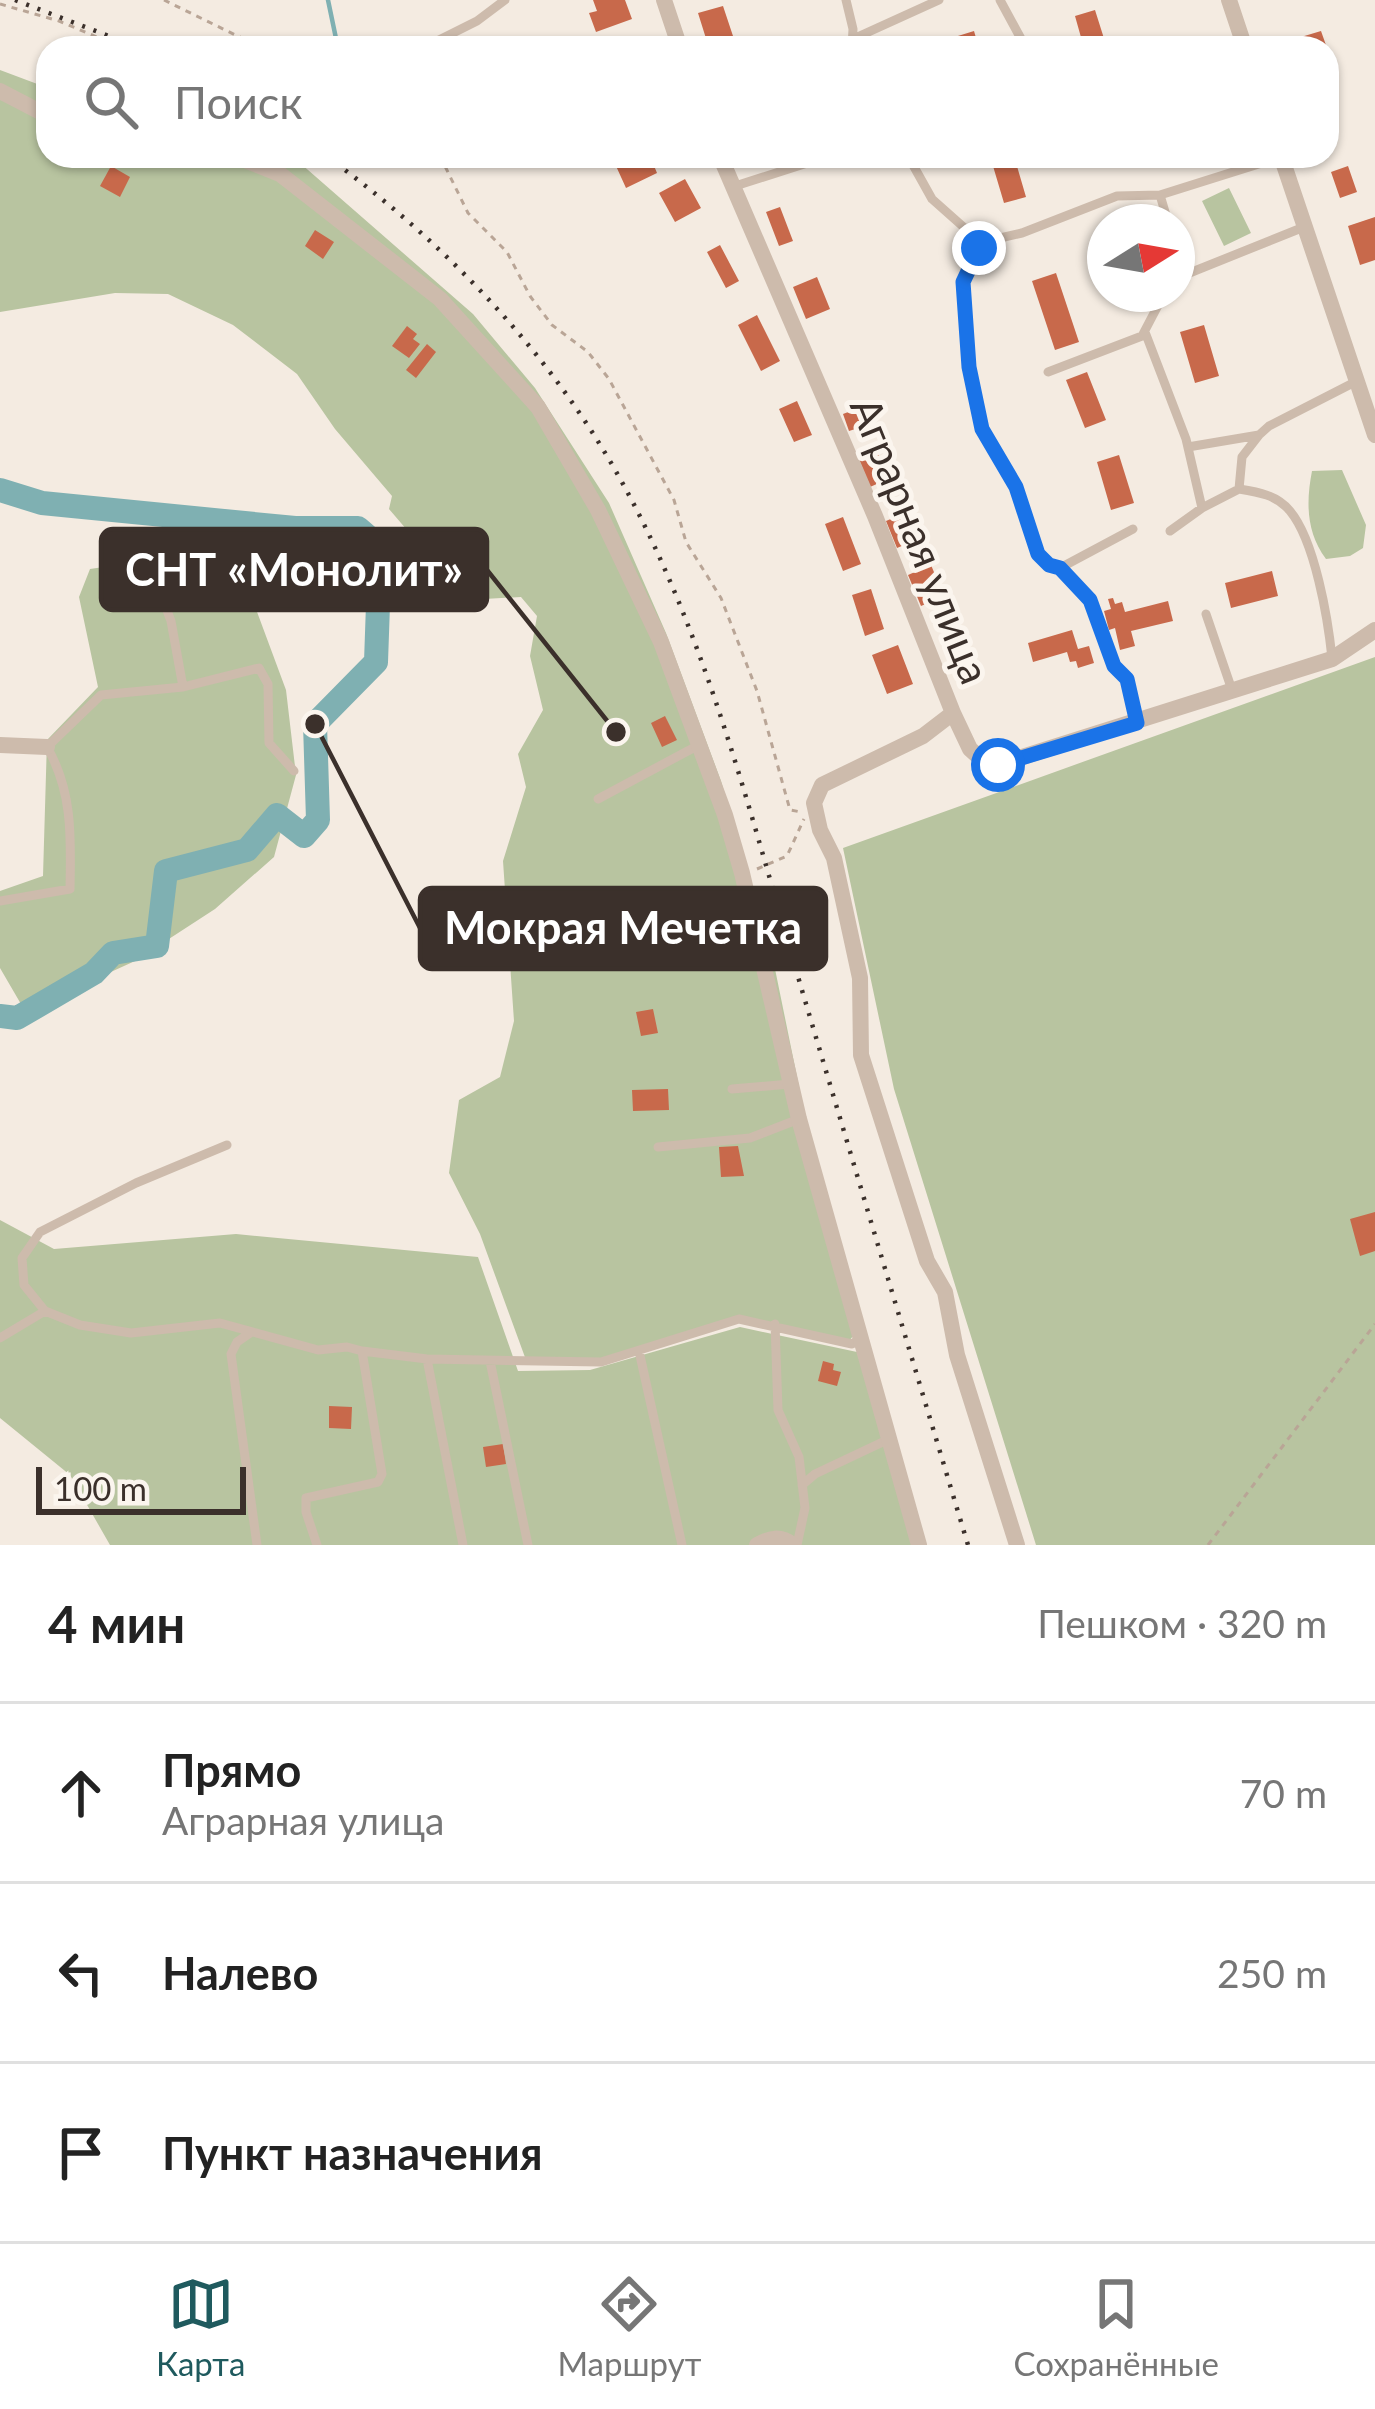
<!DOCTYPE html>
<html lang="ru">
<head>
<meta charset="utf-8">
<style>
	:root { --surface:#fff; --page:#f2f2f2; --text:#222; --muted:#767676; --line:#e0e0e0; --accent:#1f5a5e }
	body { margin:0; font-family:Lato,sans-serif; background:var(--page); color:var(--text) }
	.compass { position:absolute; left:1087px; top:204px; width:108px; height:108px; border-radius:50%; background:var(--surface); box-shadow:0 3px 9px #0004; rotate:79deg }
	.scale { position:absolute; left:36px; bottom:30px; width:210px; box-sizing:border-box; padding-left:12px; border:6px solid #3b302b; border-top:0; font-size:33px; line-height:42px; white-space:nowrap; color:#3b302b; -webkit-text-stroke:9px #fbf5ee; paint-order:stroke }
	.stop { position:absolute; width:36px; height:36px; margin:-27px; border:9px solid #1a73e8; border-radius:50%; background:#fff }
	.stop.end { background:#1a73e8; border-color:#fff; box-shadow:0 3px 12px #0008 }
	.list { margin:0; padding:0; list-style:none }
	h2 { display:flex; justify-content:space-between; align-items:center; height:156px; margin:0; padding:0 48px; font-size:51px }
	h2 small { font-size:39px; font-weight:400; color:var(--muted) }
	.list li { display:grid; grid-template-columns:78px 1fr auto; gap:36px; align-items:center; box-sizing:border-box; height:180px; padding:0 48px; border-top:3px solid var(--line) }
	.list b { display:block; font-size:45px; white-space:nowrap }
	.list p { margin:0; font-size:39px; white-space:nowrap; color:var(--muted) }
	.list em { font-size:39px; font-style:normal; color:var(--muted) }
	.icon { flex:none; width:66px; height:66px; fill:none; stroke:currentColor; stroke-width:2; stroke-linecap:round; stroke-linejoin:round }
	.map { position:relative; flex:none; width:1375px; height:1545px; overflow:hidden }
	.search { position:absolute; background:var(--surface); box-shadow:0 3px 9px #0004; left:36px; right:36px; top:36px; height:132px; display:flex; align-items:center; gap:30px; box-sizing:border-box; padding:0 42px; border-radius:36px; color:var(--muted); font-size:45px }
	.sheet { height:696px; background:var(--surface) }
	nav { display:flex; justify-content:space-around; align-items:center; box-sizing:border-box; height:168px; border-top:3px solid var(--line); background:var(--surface); font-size:33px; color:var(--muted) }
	nav a { display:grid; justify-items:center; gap:6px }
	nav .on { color:var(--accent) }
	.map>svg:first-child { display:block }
	.green { fill:#b8c4a0 }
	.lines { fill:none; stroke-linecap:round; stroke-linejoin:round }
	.stream { stroke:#7fb0b2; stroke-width:4.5 }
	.river { stroke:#7fb0b2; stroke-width:24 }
	.building { fill:#c8694b }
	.path { stroke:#b9a596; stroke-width:3; stroke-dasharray:6 6; stroke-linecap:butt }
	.service { stroke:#cdbbac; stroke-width:9 }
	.minor { stroke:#cdbbac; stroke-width:16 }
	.rail { stroke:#3b302b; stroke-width:4.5; stroke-dasharray:3 9; stroke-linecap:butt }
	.route { stroke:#1a73e8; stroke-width:15 }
	.labels { text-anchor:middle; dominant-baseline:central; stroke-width:10; stroke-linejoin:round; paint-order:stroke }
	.street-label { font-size:42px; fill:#3b302b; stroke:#fbf5ee }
	.leader { fill:none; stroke:#3b302b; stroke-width:4.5 }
	.callout-dot { fill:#3b302b; stroke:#fbf5ee; stroke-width:4.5 }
	.callout { fill:#3b302b; stroke:#3b302b; stroke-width:4.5 }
	.callout-label { font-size:45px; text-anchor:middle; font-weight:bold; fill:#fff }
</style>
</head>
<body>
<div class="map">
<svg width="1375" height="1545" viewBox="0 0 1375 1545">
	<rect width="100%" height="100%" fill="#f4ebe1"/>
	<path class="green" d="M0 70 48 88V156H292L473 314 535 388 609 503 666 633 721 781 774 964 804 1111 858 1330 849 1341 739 1316 602 1359 526 1360 480 1234 449 1173 459 1100 500 1077 514 1021 503 861 526 787 518 754 543 710 530 656 537 616 521 597 467 600 389 509 392 496 335 429 297 374 233 325 168 294 115 293 0 312Z
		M1229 188 1251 233 1224 246 1202 201Z
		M1342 470 1366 525 1363 548 1350 556 1326 559C1306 532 1306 502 1312 471Z
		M183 546 253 601 286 690 296 775 274 857 215 909 135 961 25 1011 0 968V891L43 876 47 740 98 687 79 597 90 569 151 560Z
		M1375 657V1545H1036L894 1089 843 848Z
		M0 1220 54 1249 236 1234 478 1257 518 1371 590 1370 740 1327 857 1352 913 1545H110L70 1475 0 1418Z"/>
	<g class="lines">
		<path class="stream" d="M328 0 338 48"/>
		<path class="river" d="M0 490 42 503 295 528H358L380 547 376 662 315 724 318 820 304 836 277 815 247 850 166 871 157 946 113 953 94 973 17 1018 0 1016"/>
	</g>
	<path class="building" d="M593 0H625L632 19 596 32 589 13 597 11Z
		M723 6 736 45 709 48 698 13Z
		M1095 10 1107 48H1084L1075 16Z
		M974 31 979 48H948L945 40Z
		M1321 31 1327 48H1293L1291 40Z
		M636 156H650L657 173 626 188 616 166Z
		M990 156H1014L1026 197 1004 203Z
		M111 166 130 177 120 197 100 186Z
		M1348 166 1357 192 1340 198 1331 172Z
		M685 179 701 208 675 222 659 193Z
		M780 207 793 241 779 246 766 212Z
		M1375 217V260L1360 265 1348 226Z
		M315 230 334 242 323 259 305 246Z
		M720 245 739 281 726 288 707 252Z
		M1056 273 1079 342 1055 350 1032 281Z
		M817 277 830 309 806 319 793 287Z
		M757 315 780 361 761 371 738 325Z
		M1204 325 1219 376 1195 383 1180 332Z
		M407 326 417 334 413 339 420 344 409 358 392 346Z
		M427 344 436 352 416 378 406 370Z
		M1087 372 1106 420 1085 428 1066 380Z
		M797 401 812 435 794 442 779 409Z
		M864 406 871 424 849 431 843 414Z
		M874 444 888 479 870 487 856 452Z
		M1119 455 1134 503 1111 510 1097 462Z
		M905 513 916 540 897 548 886 521Z
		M843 517 861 564 843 571 825 524Z
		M931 565 944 596 921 606 908 575Z
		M1272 571 1278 596 1231 608 1225 583Z
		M871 589 884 629 865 636 852 595Z
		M1113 598 1115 604 1122 602 1125 612 1168 601 1173 621 1131 631 1135 646 1120 650 1115 628 1109 630 1104 611 1111 609 1108 599Z
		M1072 630 1078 649 1089 646 1094 663 1078 668 1076 661 1070 662 1067 652 1033 662 1028 643Z
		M898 645 913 684 887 694 872 655Z
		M665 716 677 740 662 747 651 723Z
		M653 1009 658 1033 641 1036 636 1012Z
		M668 1089 669 1110 633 1111 632 1090Z
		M738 1146 744 1176 721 1177 719 1147Z
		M1375 1212V1251L1360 1256 1350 1219Z
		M823 1361 834 1364 833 1370 841 1372 837 1386 818 1381Z
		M329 1406 352 1407 351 1429 329 1428Z
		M503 1444 506 1464 486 1467 483 1447Z"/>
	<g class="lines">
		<path class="path" d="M164 0 262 48
			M0 4 59 21 123 48
			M440 156 468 213 507 252 530 296 552 325 588 352 609 379 674 500 686 542 721 598 757 691 790 810 801 812
			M757 869 787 856 804 819
			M1208 1545 1375 1324"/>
		<path class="service" d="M846 0 853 29 852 48
			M1000 0 1026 48
			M853 39 939 0
			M423 48 477 21 505 0
			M908 156 932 199 977 239 979 248 963 282 975 403 982 429 1016 487 1038 554 1049 565 1060 568 1133 529
			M732 187 829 156
			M1160 195 1168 222
			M978 243 1022 233 1117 196 1160 195 1281 157
			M1177 249 1185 273
			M1177 278 1304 227
			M1145 332 1186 439 1202 508
			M1048 372 1142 336 1164 294
			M1188 447 1259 435
			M1239 489C1258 492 1277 495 1290 511 1315 541 1328 619 1332 658
			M1170 531 1202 508 1239 489 1242 457 1259 435 1269 426 1355 382
			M1060 568 1091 600 1114 666 1127 679 1137 720
			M1206 614 1233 693
			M183 687 259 668 268 684 269 743 294 771
			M598 799 697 746
			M0 901 70 889C71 838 73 792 47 747L101 695 183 687 171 621 151 569
			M732 1089 790 1084
			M227 1145 136 1183 40 1232 22 1258 24 1285 45 1311 80 1325 131 1333 220 1323 318 1350 347 1347 362 1351
			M658 1147 750 1138 799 1119
			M775 1324 778 1410 799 1457 805 1508 797 1545
			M250 1333 237 1342 231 1354 257 1545
			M0 1338 45 1311
			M639 1351 682 1545
			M427 1359 463 1545
			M490 1361 528 1545
			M802 1485 815 1474 887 1440
			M317 1545 306 1512V1498L378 1482 382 1474 362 1351 427 1359 601 1362 739 1319 852 1344 858 1340"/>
		<path class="minor" d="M664 0 680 48
			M1229 0 1245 48
			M0 91 48 116
			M208 156 245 160 280 174 440 299 538 407 598 510 661 642 725 815 742 873 799 1119 919 1545
			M720 156 875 516 953 713 970 749 980 758 997 765 1332 659 1375 630
			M1281 156 1375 435
			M953 713 923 736 822 785 814 803 820 830 834 858 860 978 861 1055 927 1261 945 1292 957 1355 1017 1545
			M0 745 47 747
			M757 1545C770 1538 780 1535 793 1545"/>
		<path class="rail" d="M15 0 140 48
			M326 156C442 240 547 349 618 475 708 635 752 822 804 997 858 1179 913 1362 968 1545"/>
	</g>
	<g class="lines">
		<path class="route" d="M979 248 963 282 969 367 982 429 1016 487 1038 554 1049 565 1060 568 1090 600 1114 666 1127 679 1137 723 998 765"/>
	</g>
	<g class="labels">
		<g class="street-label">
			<text transform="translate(921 540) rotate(68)">Аграрная улица</text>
		</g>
	</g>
	<path class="leader" d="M616 732L487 570M315 724L420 928"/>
	<g class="callout-dot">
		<circle cx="616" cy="732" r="12"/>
		<circle cx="315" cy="724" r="12"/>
	</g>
	<g class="callout">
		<rect x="101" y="529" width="386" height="81" rx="12"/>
		<rect x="420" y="888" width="406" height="81" rx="12"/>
	</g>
	<g class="callout-label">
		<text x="294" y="586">СНТ «Монолит»</text>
		<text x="623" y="944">Мокрая Мечетка</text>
	</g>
</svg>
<svg class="compass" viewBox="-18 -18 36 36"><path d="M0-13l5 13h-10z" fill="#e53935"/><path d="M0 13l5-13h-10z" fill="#767676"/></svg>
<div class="scale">100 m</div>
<div class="stop" style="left:998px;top:765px"></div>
<div class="stop end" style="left:979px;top:248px"></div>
<div class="search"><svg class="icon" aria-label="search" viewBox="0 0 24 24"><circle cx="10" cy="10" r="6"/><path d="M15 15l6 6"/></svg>Поиск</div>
</div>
<section class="sheet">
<h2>4 мин<small>Пешком · 320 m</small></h2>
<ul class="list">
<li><svg class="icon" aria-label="ahead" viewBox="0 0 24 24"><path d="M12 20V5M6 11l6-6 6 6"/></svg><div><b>Прямо</b><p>Аграрная улица</p></div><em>70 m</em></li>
<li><svg class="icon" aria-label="left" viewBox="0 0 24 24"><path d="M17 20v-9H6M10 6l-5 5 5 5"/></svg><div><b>Налево</b></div><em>250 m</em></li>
<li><svg class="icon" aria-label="arrive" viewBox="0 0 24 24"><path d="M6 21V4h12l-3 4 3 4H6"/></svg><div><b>Пункт назначения</b></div></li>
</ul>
</section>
<nav>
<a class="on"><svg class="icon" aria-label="map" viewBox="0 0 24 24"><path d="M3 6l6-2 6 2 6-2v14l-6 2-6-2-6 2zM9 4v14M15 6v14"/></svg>Карта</a>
<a><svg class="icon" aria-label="directions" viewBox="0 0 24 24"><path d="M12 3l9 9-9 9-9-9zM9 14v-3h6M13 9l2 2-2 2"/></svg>Маршрут</a>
<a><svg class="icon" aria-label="saved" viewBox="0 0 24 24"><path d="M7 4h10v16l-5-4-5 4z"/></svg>Сохранённые</a>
</nav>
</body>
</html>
